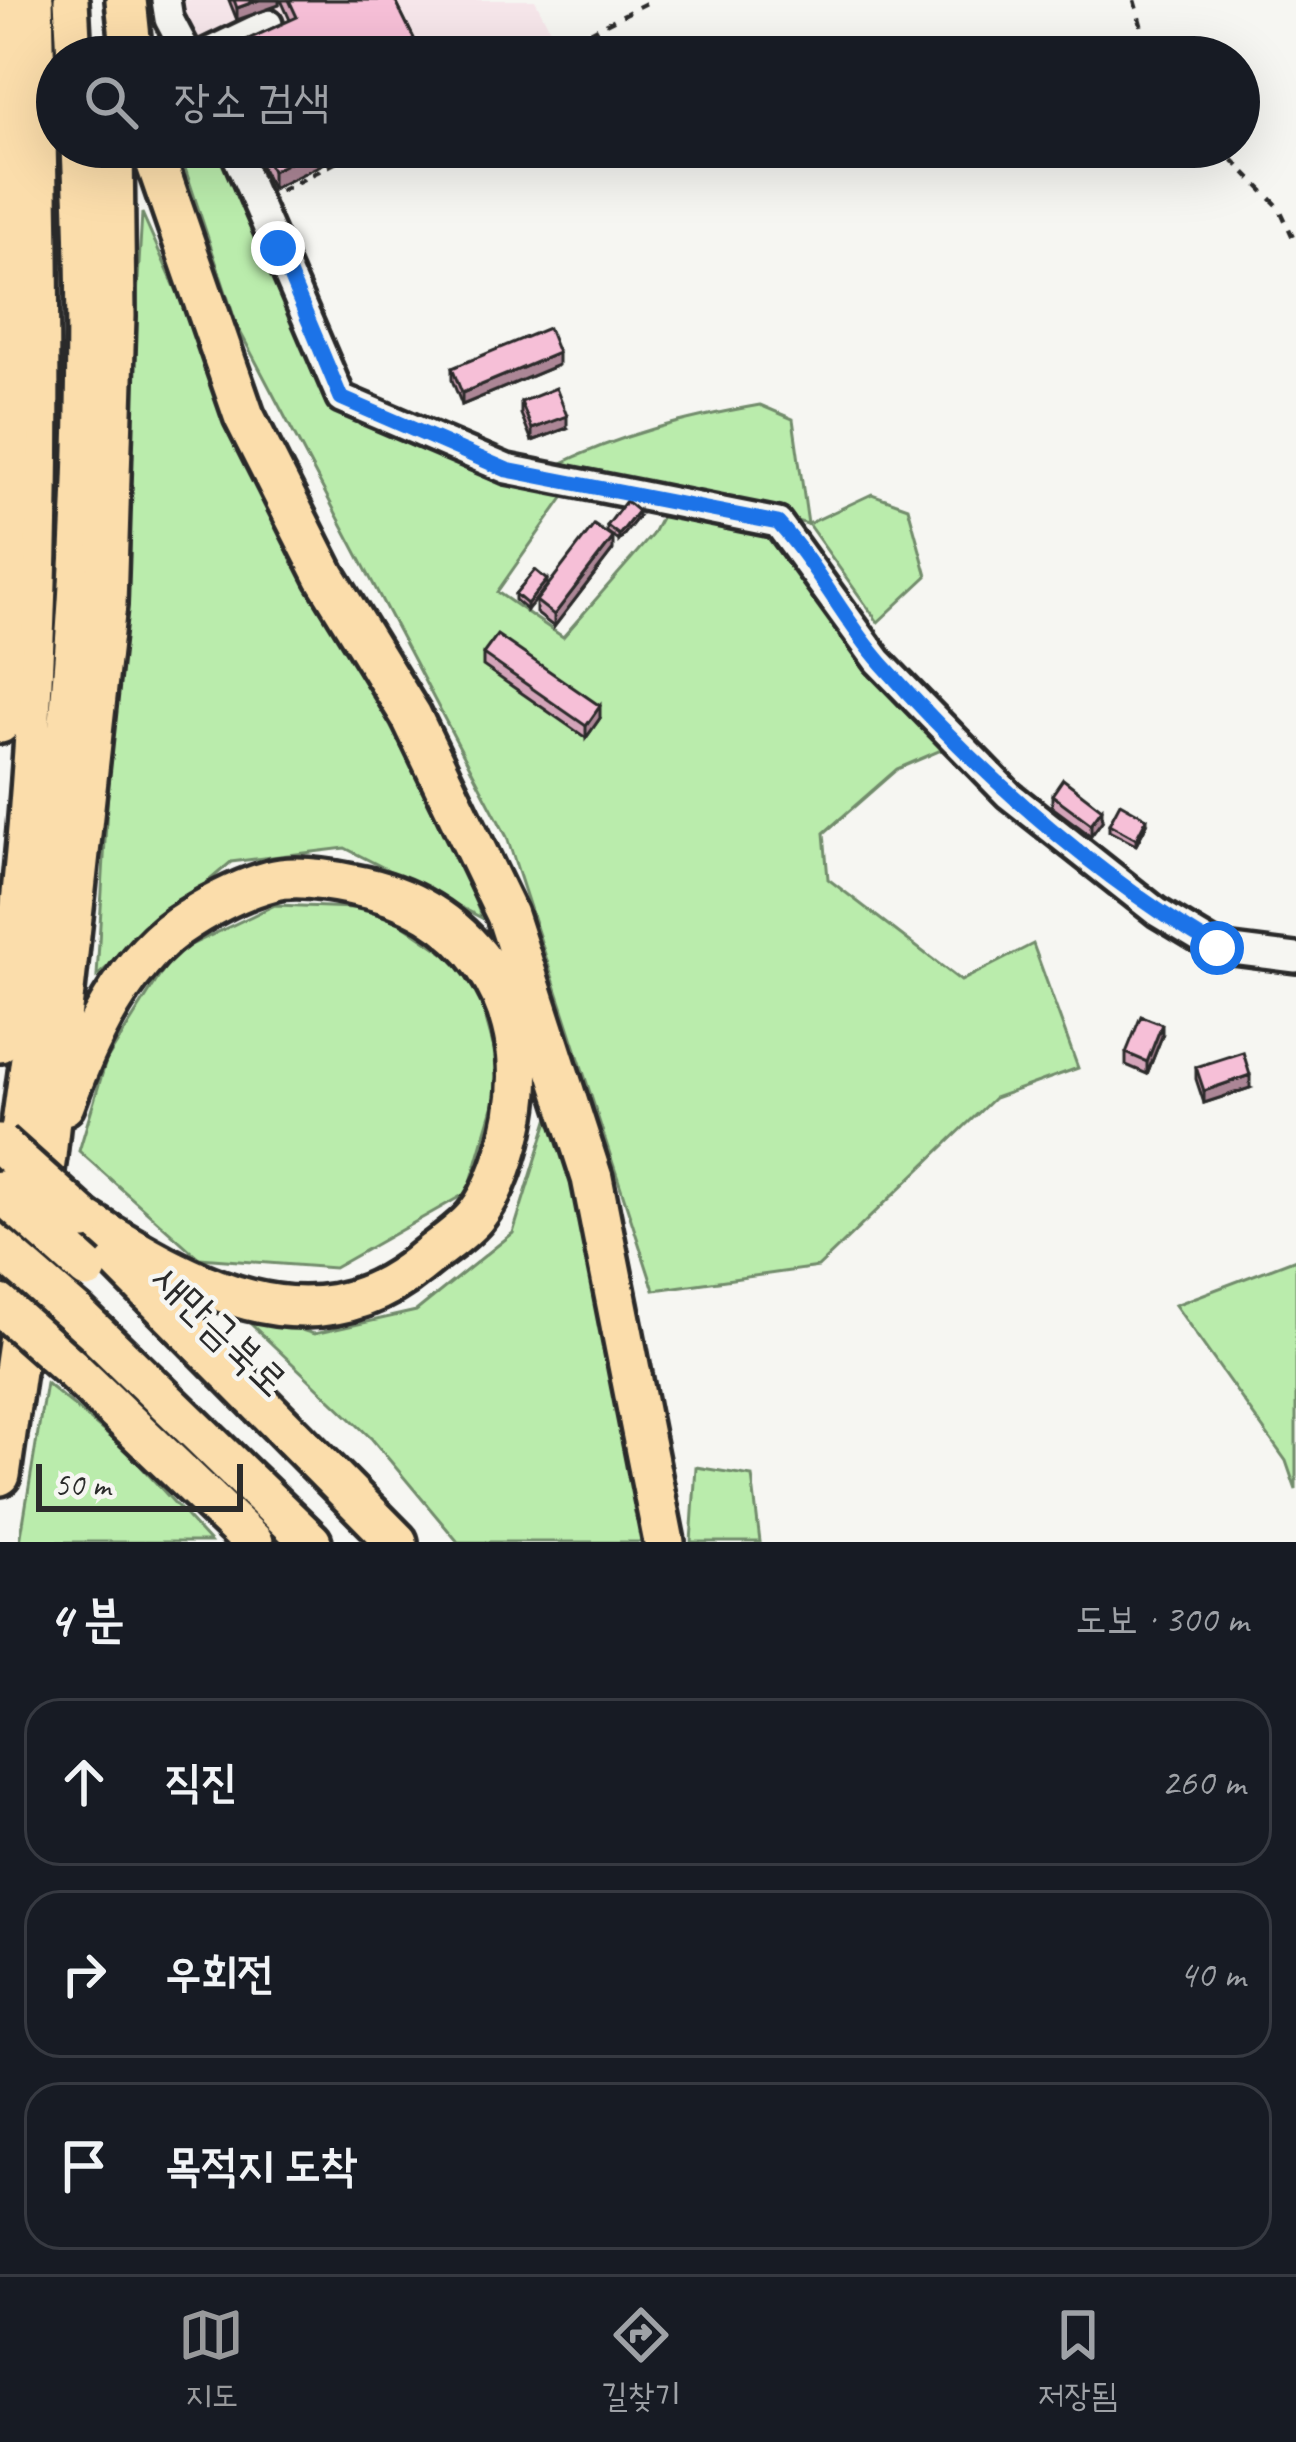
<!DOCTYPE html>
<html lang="ko">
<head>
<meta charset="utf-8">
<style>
	:root { --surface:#171b24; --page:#20242c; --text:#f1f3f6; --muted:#9ea1a6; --line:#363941; --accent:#98999b }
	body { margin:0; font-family:Caveat,"Poor Story",sans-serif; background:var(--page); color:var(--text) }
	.scale { position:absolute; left:36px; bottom:30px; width:207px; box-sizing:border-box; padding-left:12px; border:6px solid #2b2b2b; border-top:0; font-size:33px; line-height:42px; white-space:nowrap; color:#2b2b2b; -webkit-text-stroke:9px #f6f6f2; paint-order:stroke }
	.stop { position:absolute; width:36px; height:36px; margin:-27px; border:9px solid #1a73e8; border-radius:50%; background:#fff }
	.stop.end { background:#1a73e8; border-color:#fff; box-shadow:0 3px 12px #0008 }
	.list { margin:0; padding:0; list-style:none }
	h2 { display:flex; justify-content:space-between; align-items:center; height:156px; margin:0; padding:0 48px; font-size:51px }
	h2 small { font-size:39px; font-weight:400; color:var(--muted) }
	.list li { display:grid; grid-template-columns:78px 1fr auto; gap:36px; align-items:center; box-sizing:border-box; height:168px; margin:0 24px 24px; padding:0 24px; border:3px solid var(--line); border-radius:36px }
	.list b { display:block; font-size:45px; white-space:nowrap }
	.list em { font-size:39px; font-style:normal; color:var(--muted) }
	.icon { flex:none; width:66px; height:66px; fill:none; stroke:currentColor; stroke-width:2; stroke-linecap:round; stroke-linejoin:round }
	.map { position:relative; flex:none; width:1296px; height:1542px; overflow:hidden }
	.search { position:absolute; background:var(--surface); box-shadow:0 12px 48px #0002; left:36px; right:36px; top:36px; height:132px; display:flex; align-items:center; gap:30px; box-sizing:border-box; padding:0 42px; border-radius:66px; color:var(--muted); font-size:45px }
	.sheet { height:732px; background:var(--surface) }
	nav { display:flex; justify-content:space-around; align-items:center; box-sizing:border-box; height:168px; border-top:3px solid var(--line); background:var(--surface); font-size:33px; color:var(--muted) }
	nav a { display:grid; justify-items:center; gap:6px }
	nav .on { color:var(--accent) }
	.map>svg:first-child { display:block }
	.built { fill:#f6e6ea }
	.green { fill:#baecac; stroke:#728c6c; stroke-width:3 }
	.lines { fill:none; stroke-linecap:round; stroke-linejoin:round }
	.minor-casing { stroke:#2b2b2b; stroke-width:36 }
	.major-casing { stroke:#2b2b2b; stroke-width:42 }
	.highway-casing { stroke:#2b2b2b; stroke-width:48 }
	.path { stroke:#2b2b2b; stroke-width:4.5; stroke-dasharray:9 9; stroke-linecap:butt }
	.minor { stroke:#f6f6f2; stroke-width:27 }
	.major { stroke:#fbddab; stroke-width:33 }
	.highway { stroke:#fbddab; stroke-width:39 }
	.highway-bridge-casing { stroke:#2b2b2b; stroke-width:48; stroke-linecap:butt }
	.highway-bridge { stroke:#fbddab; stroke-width:39 }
	.wall { fill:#d4a4b9; stroke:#2b2b2b; stroke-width:3 }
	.shaded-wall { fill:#ac8696; stroke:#2b2b2b; stroke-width:3 }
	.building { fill:#f6bfd7; stroke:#2b2b2b; stroke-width:3 }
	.route { stroke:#1a73e8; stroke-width:15 }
	.labels { text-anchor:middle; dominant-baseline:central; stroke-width:9; stroke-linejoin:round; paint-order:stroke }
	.street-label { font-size:42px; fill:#2b2b2b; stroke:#f6f6f2 }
</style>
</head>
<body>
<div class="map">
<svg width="1296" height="1542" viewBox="0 0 1296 1542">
	<rect width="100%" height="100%" fill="#f6f6f2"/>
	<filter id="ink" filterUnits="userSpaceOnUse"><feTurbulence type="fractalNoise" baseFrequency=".00833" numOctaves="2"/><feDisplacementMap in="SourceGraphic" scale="24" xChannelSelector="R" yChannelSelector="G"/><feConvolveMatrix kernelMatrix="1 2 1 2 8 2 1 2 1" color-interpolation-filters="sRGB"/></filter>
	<g filter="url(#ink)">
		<path class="built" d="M177 0H535L557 43 532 57H199L178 14Z"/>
		<path class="green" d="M178 147H223L326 397 465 462 565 495 497 592 563 637 652 535 663 514 765 534 829 618 946 748 897 769 824 833 828 879 961 981 1033 944 1078 1068 994 1098 818 1267 654 1290 507 837 237 326Z
			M142 213 279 521 441 819 482 918 345 848 231 862 97 976Z
			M760 405 793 419 808 524 872 494 908 507 927 576 878 622 808 524 701 496 551 468C618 435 686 418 760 405Z
			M275 905 380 909 473 973 502 1077 468 1192 334 1268 199 1258 79 1151 106 1061 174 953Z
			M554 1101 652 1542H458L372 1439 236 1310 314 1334 416 1311 513 1233Z
			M1296 1259V1490L1286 1461 1175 1305Z
			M46 1383 126 1450 210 1542H20Z
			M696 1467 752 1476 760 1542H691Z"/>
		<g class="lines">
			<g class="minor-casing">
				<path id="minor" d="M166 0 169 19 189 57
					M199 57 268 24
					M233 147 341 398 507 469 778 523 878 661 1009 795 1157 912 1217 948 1296 958"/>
			</g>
			<g class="major-casing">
				<path id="major" d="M71 0 74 57
					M0 1045C52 700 44 347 36 0
					M0 1255C55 889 99 518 79 147"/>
			</g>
			<g class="highway-casing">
				<path id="highway" d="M126 0 132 57
					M151 147 244 416 325 576 411 716 507 915 592 1178 664 1542
					M0 723 11 405 1 0
					M64 1105C88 1039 126 957 189 919 213 904 244 888 271 881 294 874 329 880 353 885 467 905 535 1000 515 1116 509 1148 496 1192 475 1217 460 1235 436 1249 419 1264 308 1355 187 1283 85 1220
					M106 1248 397 1542
					M77 1315 311 1542
					M70 1367 253 1542
					M0 1475 46 1156 106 605 115 316 113 147"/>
			</g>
			<path class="path" d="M1134 0 1150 57
				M542 57 652 0
				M1220 147 1279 207 1296 244
				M280 191 366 147"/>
			<use href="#minor" class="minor"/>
			<use href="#major" class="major"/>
			<use href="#highway" class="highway"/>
			<g class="highway-bridge-casing">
				<path id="highway-bridge" d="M0 1144 85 1220
					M0 1191 87 1269
					M0 1248 77 1315
					M0 1305 70 1367"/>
			</g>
			<use href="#highway-bridge" class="highway-bridge"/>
		</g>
		<path class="wall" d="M229 0H279V5L237 20Z
			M281 0H395L423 57H216V54L290 20Z
			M252 147H357L272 189Z
			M558 365 462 405 452 380V368Z
			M521 402 567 428 532 441 521 414Z
			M638 517 619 541 607 532V526Z
			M613 550 554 627 536 613V601Z
			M535 570 527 610 515 600V594Z
			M483 654 600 718 586 738 483 666Z
			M1052 795 1102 821 1091 836 1052 807Z
			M1109 824H1147L1136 845 1109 831Z
			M1162 1036 1147 1074 1126 1065V1053Z
			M1196 1067 1250 1088 1204 1103 1196 1079Z"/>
		<path class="shaded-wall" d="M259 0H279V5L237 20V8Z
			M320 147H357L272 189V171Z
			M558 353V365L462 405V393Z
			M567 416V428L532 441V429Z
			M638 511V517L619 541V535Z
			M613 538V550L554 627V615Z
			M547 580V586L527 610V604Z
			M600 706V718L586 738V726Z
			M1102 809V821L1091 836V824Z
			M1147 818V824L1136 845V839Z
			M1162 1024V1036L1147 1074V1062Z
			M1250 1075V1088L1204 1103V1091Z"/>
		<path class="building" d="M234 0H259L237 8Z
			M289 0H395L423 57H217L216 54 297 17Z
			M260 147H320L272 171Z
			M548 328 558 353 462 393 452 368Z
			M556 388 567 416 532 429 521 402Z
			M626 501 638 511 619 535 607 526Z
			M594 525 613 538 554 615 536 601Z
			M535 570 547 580 527 604 515 594Z
			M497 635 600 706 586 726 483 654Z
			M1063 779 1102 809 1091 824 1052 795Z
			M1120 803 1147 818 1136 839 1109 824Z
			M1141 1016 1162 1024 1147 1062 1126 1053Z
			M1243 1052 1250 1075 1204 1091 1196 1067Z"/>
	</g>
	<g class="lines" filter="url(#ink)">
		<path class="route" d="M278 248 341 398 507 470 778 523C818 566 843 620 882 664 979 773 1092 873 1217 948"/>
	</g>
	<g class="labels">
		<g class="street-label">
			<text transform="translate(220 1330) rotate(44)">새만금북로</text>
		</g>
	</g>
</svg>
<div class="scale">50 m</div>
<div class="stop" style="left:1217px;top:948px"></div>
<div class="stop end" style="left:278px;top:248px"></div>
<div class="search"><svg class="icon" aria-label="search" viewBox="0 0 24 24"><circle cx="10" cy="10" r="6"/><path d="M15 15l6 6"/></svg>장소 검색</div>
</div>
<section class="sheet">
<h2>4 분<small>도보 · 300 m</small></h2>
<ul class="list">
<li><svg class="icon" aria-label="ahead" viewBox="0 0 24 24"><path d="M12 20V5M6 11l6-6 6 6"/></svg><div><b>직진</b></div><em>260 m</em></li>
<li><svg class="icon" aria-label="right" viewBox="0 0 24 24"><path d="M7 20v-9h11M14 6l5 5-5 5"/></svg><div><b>우회전</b></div><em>40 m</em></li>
<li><svg class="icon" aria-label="arrive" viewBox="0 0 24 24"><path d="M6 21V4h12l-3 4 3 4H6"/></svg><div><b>목적지 도착</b></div></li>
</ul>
</section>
<nav>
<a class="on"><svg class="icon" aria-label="map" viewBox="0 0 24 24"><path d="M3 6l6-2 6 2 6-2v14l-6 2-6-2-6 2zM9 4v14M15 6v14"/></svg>지도</a>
<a><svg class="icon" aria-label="directions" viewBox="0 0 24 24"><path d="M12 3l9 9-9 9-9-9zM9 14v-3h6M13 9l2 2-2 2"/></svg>길찾기</a>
<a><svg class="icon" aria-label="saved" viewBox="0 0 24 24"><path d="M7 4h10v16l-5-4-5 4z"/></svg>저장됨</a>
</nav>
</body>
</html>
